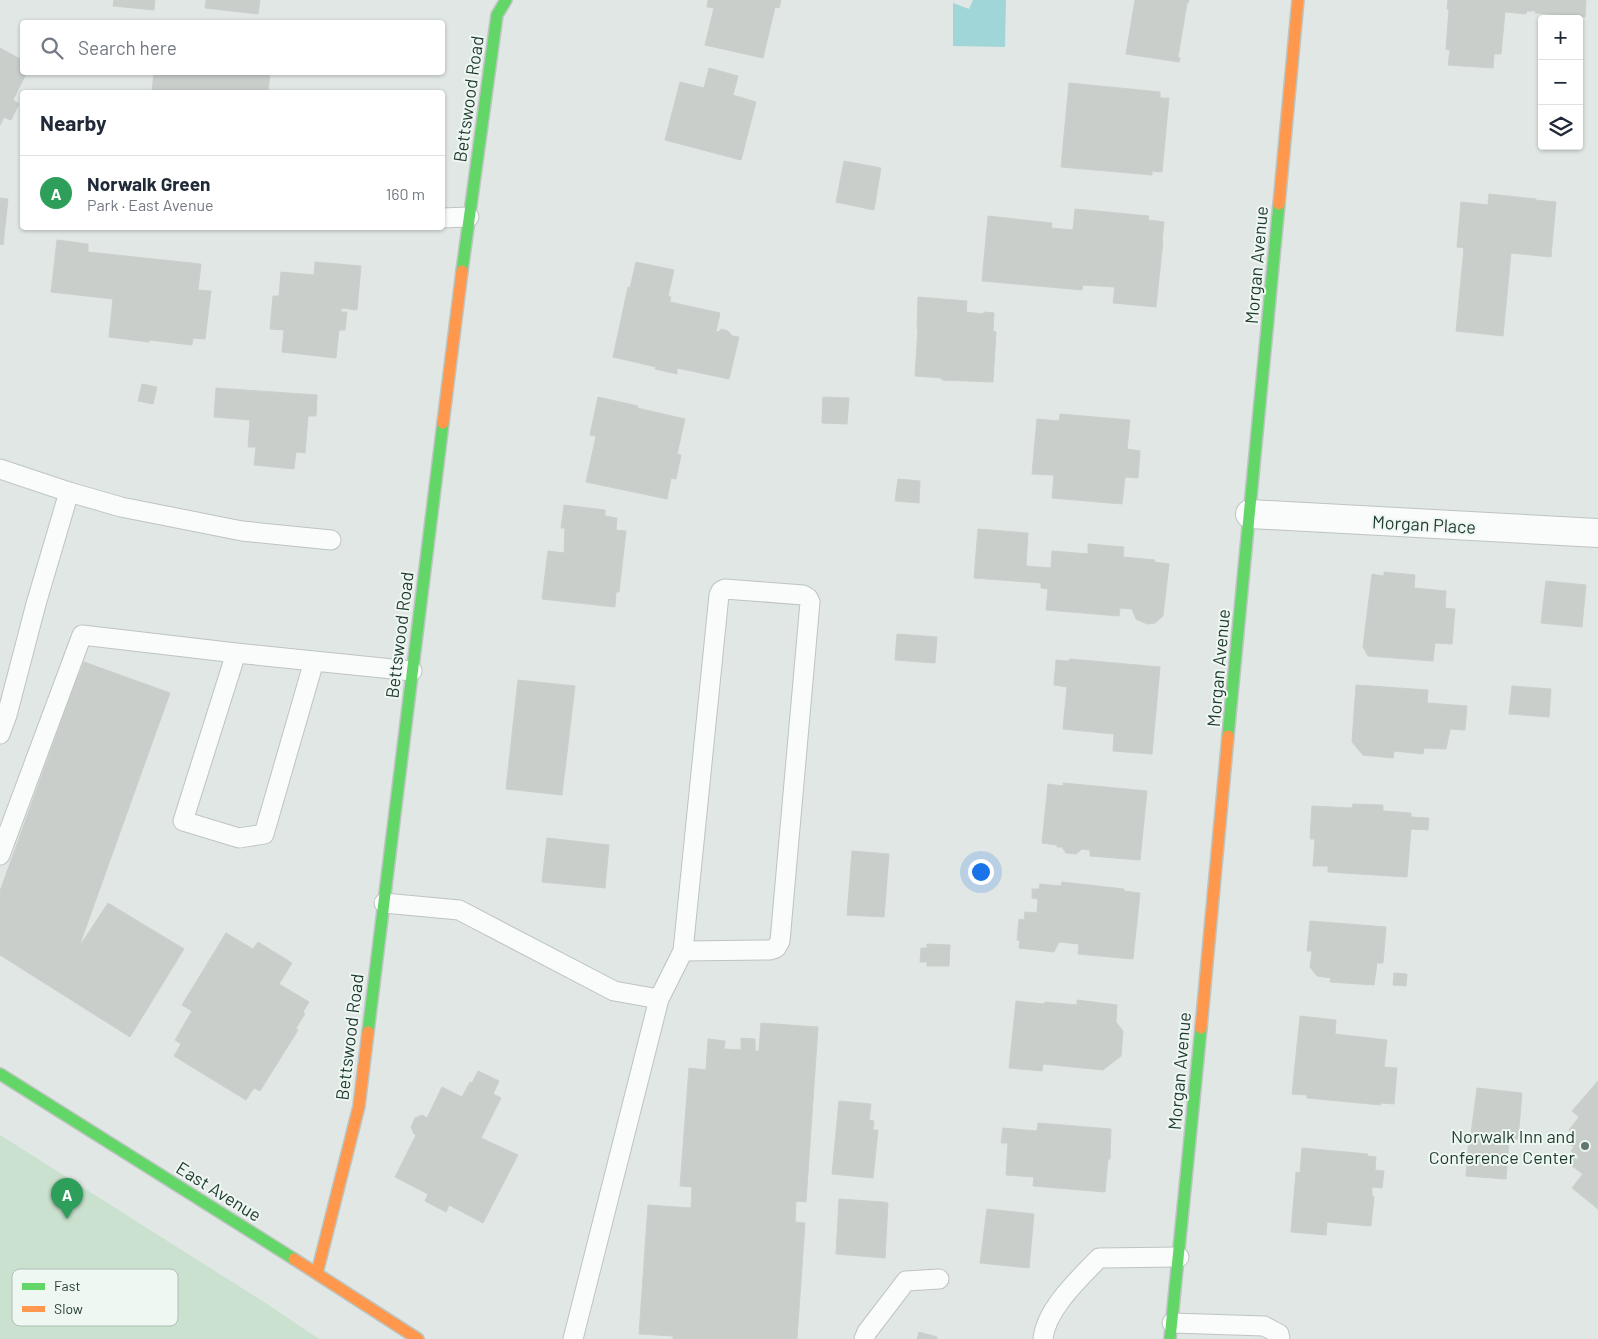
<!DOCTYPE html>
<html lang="en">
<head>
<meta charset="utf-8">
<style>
	:root { --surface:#fff; --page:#f2f2f3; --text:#1f2937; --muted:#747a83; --line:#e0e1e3; --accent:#2563eb }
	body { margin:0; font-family:Barlow,sans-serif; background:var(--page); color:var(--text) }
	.controls { position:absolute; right:15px; top:15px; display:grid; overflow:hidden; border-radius:5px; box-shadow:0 1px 4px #0004 }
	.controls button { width:45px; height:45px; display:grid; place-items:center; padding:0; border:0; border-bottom:1px solid var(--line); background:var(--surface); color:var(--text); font:25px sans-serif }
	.you { position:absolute; left:980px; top:871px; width:18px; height:18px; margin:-12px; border:4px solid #fff; border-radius:50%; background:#1a73e8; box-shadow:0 0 0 8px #1a73e833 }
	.badge { display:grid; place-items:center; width:32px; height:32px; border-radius:50%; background:var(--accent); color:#fff; font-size:16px; font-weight:700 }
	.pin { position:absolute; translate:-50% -41px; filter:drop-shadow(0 1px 2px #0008) }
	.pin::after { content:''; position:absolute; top:26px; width:18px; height:15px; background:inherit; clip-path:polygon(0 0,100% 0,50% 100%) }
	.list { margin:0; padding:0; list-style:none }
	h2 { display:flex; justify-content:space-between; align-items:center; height:65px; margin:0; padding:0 20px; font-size:21px }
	h2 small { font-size:16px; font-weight:400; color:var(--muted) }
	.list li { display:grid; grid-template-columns:32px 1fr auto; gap:15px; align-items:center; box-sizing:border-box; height:75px; padding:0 20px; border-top:1px solid var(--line) }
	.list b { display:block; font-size:19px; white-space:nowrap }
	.list p { margin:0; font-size:16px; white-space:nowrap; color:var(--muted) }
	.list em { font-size:16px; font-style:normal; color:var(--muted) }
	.icon { flex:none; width:28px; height:28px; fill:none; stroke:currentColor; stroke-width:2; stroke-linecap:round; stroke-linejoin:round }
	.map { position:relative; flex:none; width:1598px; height:1339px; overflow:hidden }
	.search { position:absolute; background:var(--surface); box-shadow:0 1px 4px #0004; left:20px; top:20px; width:425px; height:55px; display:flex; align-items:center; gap:12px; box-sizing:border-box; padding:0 18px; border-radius:5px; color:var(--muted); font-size:19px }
	.panel { position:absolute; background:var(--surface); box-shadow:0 1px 4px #0004; left:20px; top:90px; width:425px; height:140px; border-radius:5px }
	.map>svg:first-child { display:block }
	.green { fill:#c9e1ce }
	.water { fill:#a0d6d7 }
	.building { fill:#c9cecb; stroke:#cad0cd }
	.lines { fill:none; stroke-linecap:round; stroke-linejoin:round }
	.lane-casing { stroke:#bec4c1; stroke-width:21 }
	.street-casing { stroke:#bec4c1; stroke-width:30 }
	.fast-casing { stroke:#bdc5c1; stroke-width:14 }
	.slow-casing { stroke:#bdc5c1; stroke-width:14 }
	.lane { stroke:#fafbfb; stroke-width:19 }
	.street { stroke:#fafbfb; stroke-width:28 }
	.fast { stroke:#63d668; stroke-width:11 }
	.slow { stroke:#ff974d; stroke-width:11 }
	.poi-dot { fill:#63776f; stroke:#eff7f2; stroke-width:2 }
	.labels { text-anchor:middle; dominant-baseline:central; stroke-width:4; stroke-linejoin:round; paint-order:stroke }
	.street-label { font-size:18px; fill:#1f3a30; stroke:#eff7f2 }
	.poi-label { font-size:18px; fill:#1f3a30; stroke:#eff7f2; text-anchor:end }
	.key { fill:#eff7f2; stroke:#b1beb8; stroke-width:1 }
	.key-label { font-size:14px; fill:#1f3a30 }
</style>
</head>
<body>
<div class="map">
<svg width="1598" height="1339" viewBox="0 0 1598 1339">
	<rect width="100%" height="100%" fill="#e1e7e4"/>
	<path class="green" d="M0 1135 267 1304 319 1339H0Z"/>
	<path class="water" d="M973 0H1006L1005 47 953 46V3L969 9Z"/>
	<path class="building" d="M114 0H155L154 10 113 6Z
		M206 0H260L258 14 205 8Z
		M708 0H781L779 8 775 7 763 58 705 45 714 8 707 7Z
		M1135 0H1189L1188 3H1187L1178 57 1180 58 1179 62 1126 54Z
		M1448 0H1586L1585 17 1535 13 1536 11H1527L1526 14 1505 12 1501 54H1494L1493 68 1448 65 1450 50 1446 49 1449 10 1447 9Z
		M0 48 22 60V72H27L13 100 19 104 11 120 4 117 0 125Z
		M709 68 738 76 733 95 756 102 741 160 665 140 680 82 704 88Z
		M154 72H270L268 92H152Z
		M1069 83 1160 92V98H1169L1162 172 1152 171V175L1061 167Z
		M844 161 881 168 874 210 836 202Z
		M1489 194 1536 199 1535 200 1556 202 1551 257 1511 253 1503 336 1456 331 1464 248 1457 247 1461 202 1488 205Z
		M0 198 8 199 3 245 0 244Z
		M1075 209 1149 216 1148 220 1164 222 1162 242 1163 241 1156 307 1113 303 1115 287 1083 285 1082 290 982 281 988 216 1052 223 1051 228 1073 230Z
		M57 240 88 244V252L201 264 198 290 211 291 205 339 193 338 192 345 149 340V342L109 337 113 299 51 292Z
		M315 262 361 266 357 310 341 308V312H347L345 330H339L336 358 282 352 284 330 270 329 273 296H279L281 272 314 275Z
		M636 262 674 270 668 296 671 297 670 302 720 313 716 332H718L722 329 728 331 732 336 739 337 729 379 677 368V374L655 369 656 367 613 357 628 287 630 288Z
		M918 297 967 301 966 312 983 314 984 312 994 313 993 331 996 332 993 382 942 380V378L915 376 918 329H917Z
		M142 384 157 387 153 404 138 401Z
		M216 388 317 395 316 416H308L305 453 296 452 294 469 254 465 256 447H248L250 420 214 417Z
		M598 397 638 406 637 408 685 419 677 454 681 455 676 479 671 478 667 499 586 482 596 436 590 435Z
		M823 397 849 398 847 424 822 423Z
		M1060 414 1130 420 1127 449 1140 451 1138 478 1125 477 1122 504 1052 498 1054 475 1032 474 1037 419 1059 421Z
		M898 479 920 481 919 503 895 501Z
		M564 505 605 510V516L617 518 616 530 626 531 619 592H616L615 607 542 599 548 551 564 553 565 528H561Z
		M978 529 1028 533 1026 566 1051 568 1052 551 1088 554V544L1124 547 1123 557 1155 560 1154 562 1169 564 1163 616 1155 623 1147 624 1136 619 1132 609 1120 608 1119 616 1046 610 1048 589 1041 588V583L974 578Z
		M1384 572 1415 575 1414 588 1446 591 1445 608 1455 609 1452 644 1435 643 1433 661 1368 656 1363 647 1372 574 1384 576Z
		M1546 581 1586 585 1582 627 1541 623Z
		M897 634 937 637 935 663 895 660Z
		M1070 659 1160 667 1152 754 1113 751 1114 734 1063 729 1067 687 1054 685 1056 660 1068 661Z
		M84 662 170 693 80 944H81L108 903 184 949 130 1037 0 955V891L78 675H79Z
		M518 680 575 686 562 795 506 789Z
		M1356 685 1428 690 1427 703 1467 706 1465 730 1450 729 1446 749 1424 748 1423 754 1394 751 1393 758 1363 755 1352 742Z
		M1512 686 1551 689 1549 717 1509 714Z
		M1063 783 1147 791 1140 860 1090 856V850L1082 849 1076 854 1066 853 1062 847H1057V845L1042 843 1048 784 1063 786Z
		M1353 804 1383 805V811L1411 813V817L1429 818 1428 830 1411 829 1407 877 1328 872V866H1313L1315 839H1310L1312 806 1352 808Z
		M547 838 609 845 605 888 542 882Z
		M852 851 889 854 884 917 847 915Z
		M1062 882 1124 889V891L1140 893 1133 959 1078 954 1079 944 1059 942 1054 952 1019 948 1020 941 1017 940 1019 919 1024 920 1025 912 1037 913 1038 899 1032 898V889H1039L1040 884 1061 886Z
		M1310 921 1386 927 1383 963H1377L1374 985 1330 982 1331 978 1317 976 1310 967 1312 951H1307Z
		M226 933 253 949 258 942 292 963 279 984 309 1002 303 1012 305 1014 296 1028 298 1030 260 1091 254 1088 246 1100 174 1056 181 1044 175 1040 192 1011 182 1005Z
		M927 944 950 945 949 966H927V962H920L921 948H927Z
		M1394 973 1407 974 1406 986 1393 985Z
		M1077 1000 1117 1005 1116 1022 1123 1031 1121 1056 1103 1070 1043 1064 1042 1071 1009 1068 1016 1001 1044 1004 1045 1002 1077 1005Z
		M1300 1016 1336 1020 1335 1034 1387 1040 1384 1067 1397 1068 1394 1104 1381 1103V1105L1307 1098V1095L1292 1094Z
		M761 1023 818 1027 806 1202 796 1201 795 1222 805 1223 797 1339H673V1336L639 1334 648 1205 691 1208 692 1187 680 1186 689 1068 706 1070 708 1039 725 1041 724 1049 741 1050V1038L755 1039V1051H759Z
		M478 1071 499 1081 493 1094 501 1098 481 1138 518 1155 483 1223 449 1205 446 1212 425 1201 428 1194 395 1177 416 1135 414 1134 411 1127 415 1118 422 1115 427 1118 442 1087 462 1097 470 1082 472 1083Z
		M1598 1081V1209L1572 1188 1583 1174 1572 1166 1574 1165 1570 1162 1574 1157 1577 1160 1579 1157 1571 1151 1574 1147 1570 1144 1576 1136 1569 1130 1579 1117 1572 1111Z
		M1477 1088 1522 1093 1518 1139 1471 1134Z
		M839 1101 871 1104 869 1120 874 1121 873 1130H878L873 1178 832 1174Z
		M1038 1123 1111 1129 1110 1159H1108L1105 1192 1033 1186 1034 1177 1006 1175 1008 1143H1001L1003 1128 1037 1131Z
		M1469 1138 1509 1142 1506 1179 1466 1176Z
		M1302 1148 1368 1154 1367 1156 1376 1157 1375 1170 1384 1171 1382 1188 1372 1187V1196L1374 1197 1371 1226 1327 1222 1326 1235 1291 1232 1296 1172 1300 1173Z
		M839 1199 883 1202 888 1203 885 1258 836 1254Z
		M987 1209 1034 1214 1029 1268 980 1263Z
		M919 1332 937 1337V1339H917Z"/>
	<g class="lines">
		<g class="lane-casing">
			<path id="lane" d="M442 218 469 217
				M0 469 69 492 36 604 7 715 0 734
				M69 492 121 507 242 531 331 540
				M236 653 183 821 239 838 264 834 314 661
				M0 855 82 635 236 653 412 671
				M384 903 459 910 614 991 659 999 573 1339
				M659 999 683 951 719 595 721 591 725 589 803 595 808 598 810 602 780 941 776 948 770 950 683 951
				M1172 1323 1264 1326 1279 1334 1280 1339
				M864 1339 867 1332 906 1281 939 1279
				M1043 1339C1046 1309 1079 1279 1099 1258L1179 1257"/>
		</g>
		<g class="street-casing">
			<path id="street" d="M1250 514 1598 533"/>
		</g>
		<g class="fast-casing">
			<path id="fast" d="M462 271 497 15 506 0
				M1228 736 1279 204
				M368 1032 443 423
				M0 1074 294 1259
				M1170 1339 1201 1028"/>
		</g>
		<g class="slow-casing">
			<path id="slow" d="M1279 204 1298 0
				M443 423 462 271
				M1201 1028 1228 736
				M294 1259 418 1339
				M317 1273 359 1106 368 1032"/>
		</g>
		<use href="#lane" class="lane"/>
		<use href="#street" class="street"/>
		<use href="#fast" class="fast"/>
		<use href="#slow" class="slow"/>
	</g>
	<circle class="poi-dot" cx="1585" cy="1146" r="5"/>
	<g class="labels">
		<g class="street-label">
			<text transform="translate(468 99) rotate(-82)">Bettswood Road</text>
			<text transform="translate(1256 265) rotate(-85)">Morgan Avenue</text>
			<text transform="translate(1424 524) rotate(3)">Morgan Place</text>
			<text transform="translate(399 635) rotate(-83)">Bettswood Road</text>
			<text transform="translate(1218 668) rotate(-85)">Morgan Avenue</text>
			<text transform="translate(349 1037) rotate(-83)">Bettswood Road</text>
			<text transform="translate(1179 1071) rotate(-85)">Morgan Avenue</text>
			<text transform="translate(219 1191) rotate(32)">East Avenue</text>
		</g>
		<g class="poi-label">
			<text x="1575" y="1136">Norwalk Inn and<tspan x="1575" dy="21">Conference Center</tspan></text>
		</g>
	</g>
	<rect x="12" y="1269" width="166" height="57" rx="8" class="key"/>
	<rect x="22" y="1283" width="23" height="7" fill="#63d668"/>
	<rect x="22" y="1306" width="23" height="6" fill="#ff974d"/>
	<g class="key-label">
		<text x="54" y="1291">Fast</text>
		<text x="54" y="1314">Slow</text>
	</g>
</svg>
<div class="controls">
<button>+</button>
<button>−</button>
<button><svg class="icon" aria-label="layers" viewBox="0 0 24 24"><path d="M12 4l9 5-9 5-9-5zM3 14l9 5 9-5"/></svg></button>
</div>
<div class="you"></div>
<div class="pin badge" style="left:67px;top:1219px;background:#2e9e5b">A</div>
<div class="search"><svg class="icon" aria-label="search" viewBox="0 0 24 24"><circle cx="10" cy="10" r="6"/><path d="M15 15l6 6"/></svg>Search here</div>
<section class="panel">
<h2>Nearby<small></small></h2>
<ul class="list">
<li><span class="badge" style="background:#2e9e5b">A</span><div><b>Norwalk Green</b><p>Park · East Avenue</p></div><em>160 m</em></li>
</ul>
</section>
</div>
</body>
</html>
